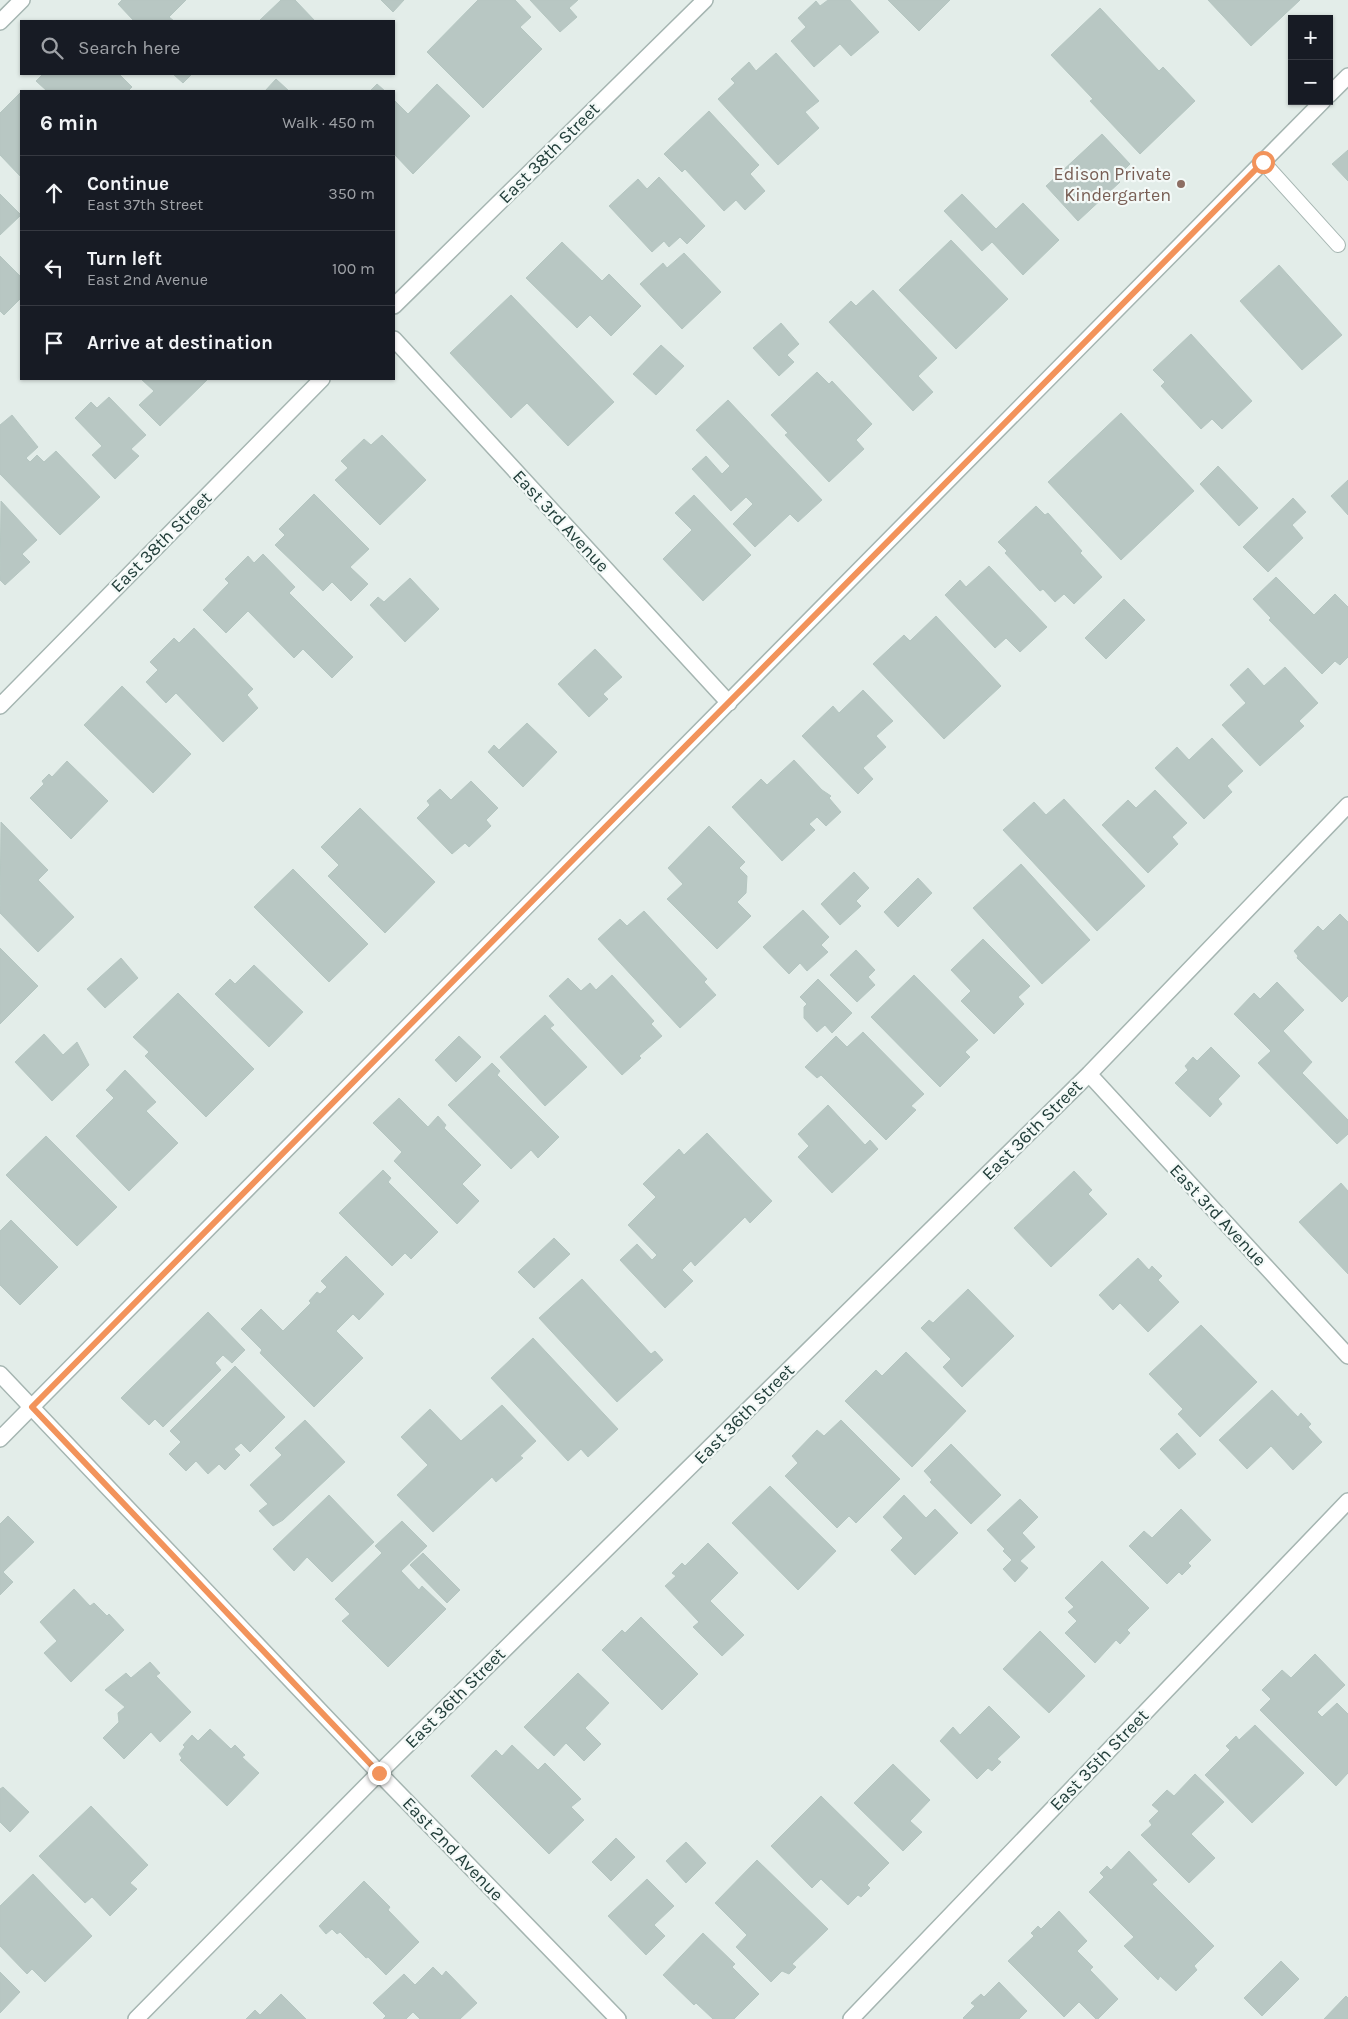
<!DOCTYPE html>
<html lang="en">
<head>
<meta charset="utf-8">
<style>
	:root { --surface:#171b24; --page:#242831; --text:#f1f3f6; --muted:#9ea1a6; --line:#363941 }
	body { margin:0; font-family:Karla,sans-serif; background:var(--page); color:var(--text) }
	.controls { position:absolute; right:15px; top:15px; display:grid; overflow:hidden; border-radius:0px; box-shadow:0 1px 4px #0004 }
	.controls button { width:45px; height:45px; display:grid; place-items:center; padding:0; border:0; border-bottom:1px solid var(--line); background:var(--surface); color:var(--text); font:25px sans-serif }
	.stop { position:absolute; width:15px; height:15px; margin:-11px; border:4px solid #f2935b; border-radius:50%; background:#fff }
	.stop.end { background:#f2935b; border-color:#fff; box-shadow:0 1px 5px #0008 }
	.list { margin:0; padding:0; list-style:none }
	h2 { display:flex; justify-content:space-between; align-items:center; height:65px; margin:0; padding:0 20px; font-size:21px }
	h2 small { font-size:16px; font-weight:400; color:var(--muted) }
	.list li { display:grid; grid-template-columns:32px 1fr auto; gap:15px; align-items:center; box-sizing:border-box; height:75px; padding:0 20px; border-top:1px solid var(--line) }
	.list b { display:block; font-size:19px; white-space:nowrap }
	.list p { margin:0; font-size:16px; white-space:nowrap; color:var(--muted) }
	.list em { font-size:16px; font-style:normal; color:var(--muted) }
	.icon { flex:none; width:28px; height:28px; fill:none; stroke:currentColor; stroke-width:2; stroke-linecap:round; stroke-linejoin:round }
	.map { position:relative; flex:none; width:1348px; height:2019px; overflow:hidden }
	.search { position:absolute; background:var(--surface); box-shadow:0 1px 4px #0004; left:20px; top:20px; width:375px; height:55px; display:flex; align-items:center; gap:12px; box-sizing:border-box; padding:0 18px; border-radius:0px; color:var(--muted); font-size:19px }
	.panel { position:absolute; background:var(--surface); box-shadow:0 1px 4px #0004; left:20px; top:90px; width:375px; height:290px; border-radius:0px }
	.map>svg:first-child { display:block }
	.building { fill:#b8c7c3; stroke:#b5c6c1 }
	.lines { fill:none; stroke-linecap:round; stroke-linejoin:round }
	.service-casing { stroke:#a5b5b1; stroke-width:16 }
	.minor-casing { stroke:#a5b5b1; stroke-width:18 }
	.service { stroke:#fff; stroke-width:14 }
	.minor { stroke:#fff; stroke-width:15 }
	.route { stroke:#f2935b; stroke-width:6 }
	.education-dot { fill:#8d6e63; stroke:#f3f9f7; stroke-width:2 }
	.labels { text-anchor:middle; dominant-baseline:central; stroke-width:4.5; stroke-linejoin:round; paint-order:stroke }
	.street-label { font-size:18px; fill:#223e3a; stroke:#f3f9f7 }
	.education-label { font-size:18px; fill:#785e54; stroke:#f3f9f7; text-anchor:end }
</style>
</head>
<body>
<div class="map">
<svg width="1348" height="2019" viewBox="0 0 1348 2019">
	<rect width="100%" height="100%" fill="#e3ede9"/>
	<path class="building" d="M122 0H186L169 17 174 21H134L118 4Z
		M281 0H295L315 21H259Z
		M381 0H404L393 12Z
		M478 0H515L531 17 520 27 542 49 483 108 427 52Z
		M530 0H578L569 8 577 17 560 32Z
		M828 0H850L879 32 851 56 840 44 814 67 791 41 806 27 798 18 816 1 820 6Z
		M888 0H950L919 31Z
		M1208 0H1300L1251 46Z
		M1100 8 1159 71 1163 67 1195 101 1140 154 1090 101 1093 99 1051 55Z
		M776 53 819 101 805 112 819 128 778 165 718 99 735 83 731 79 749 62 756 71Z
		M43 74H119L132 87 128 91H47L36 81Z
		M173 74H192L183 83Z
		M276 79 289 91H265Z
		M377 84 385 91H370Z
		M437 84 470 116 413 174 394 154V100L408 114Z
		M21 92V177L0 155V113Z
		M709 111 759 165 750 174 765 191 745 210 736 200 724 211 685 169 682 172 664 154Z
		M1102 134 1130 164 1116 178 1120 182 1078 221 1046 186Z
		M1348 150V181L1332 164Z
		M659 177 705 226 687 244 680 237 669 247 664 241 652 252 609 206 638 179 647 189Z
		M0 194 21 215 0 235Z
		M962 194 996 229 1023 203 1059 240 1023 275 992 242 982 251 944 211Z
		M951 240 1008 299 956 349 899 290Z
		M562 242 602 281 609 274 641 306 611 336 590 315 577 328 526 278Z
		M684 253 721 292 682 329 640 284 663 263 667 268Z
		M0 256 21 277V298L4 315 0 311Z
		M1279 265 1342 335 1302 370 1240 301Z
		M873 290 937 358 918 376 933 392 913 411 829 322 851 301 856 306Z
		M511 295 614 402 568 446 527 403 511 418 450 353Z
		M781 323 799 344 787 355 794 362 779 376 753 348Z
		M1191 334 1252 401 1222 429 1212 419 1201 429 1161 386 1165 382 1153 370Z
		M661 345 684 366 656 395 633 374Z
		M817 372 829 384 832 381 872 424 856 440 864 449 829 482 785 435 788 433 771 415Z
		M141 379H208L160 426 139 405 154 391Z
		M109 397 146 435 131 449 139 456 115 479 92 455 102 446 75 418 91 402 97 408Z
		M728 400 822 500 798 522 790 514 755 547 733 524 753 504 746 497 731 511 692 469 706 456 722 474 730 466 696 430Z
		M1121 413 1194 491 1121 560 1048 482Z
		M12 415 38 447 26 458 30 462 37 455 44 462 56 451 100 497 60 535 0 474V425Z
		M382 435 426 480 380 525 335 480 348 468 341 461 364 439 371 445Z
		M1218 466 1258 508 1239 526 1200 484Z
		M1348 480V515L1331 496Z
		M314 494 369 549 350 567 368 584 351 601 332 582 323 591 275 545 285 535 279 529Z
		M694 495 751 555 703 601 663 559 692 530 675 513Z
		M1293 498 1306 512 1292 525 1303 538 1268 572 1243 547Z
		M1 501 37 540 22 554 30 562 5 585 0 580Z
		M1036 506 1045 515 1048 513 1082 551 1080 553 1102 577 1074 604 1064 594 1055 602 1043 589 1040 591 1005 553 1007 551 998 542Z
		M263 554 295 587 289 593 353 657 332 678 303 649 294 658 248 611 226 633 203 610 229 583 225 579 248 556 254 563Z
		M989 566 1047 627 1020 652 1006 638 995 648 945 595 960 580 966 587Z
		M1276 577 1314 615 1335 594 1348 607V657L1340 665 1335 661 1322 674 1269 620 1271 618 1253 599Z
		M410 578 439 609 405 642 370 605 378 597 384 602Z
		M1124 599 1145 620 1106 659 1085 638Z
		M936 616 1001 686 944 739 873 664 904 635 910 641Z
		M194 628 253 689 247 695 258 708 223 742 176 693 166 703 146 682 158 670 150 662 174 638 179 643Z
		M595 649 622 677 603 694 608 699 589 717 558 684Z
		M1285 667 1318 703 1299 721 1304 726 1260 766 1222 725 1246 703 1230 685 1248 668 1264 686Z
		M122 686 191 754 153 793 84 725Z
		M863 690 893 721 876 736 886 747 863 768 873 779 858 794 802 736 833 706 839 713Z
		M527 723 557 752 523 787 488 752 494 745 499 750Z
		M1212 738 1243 771 1227 786 1232 792 1204 819 1155 768 1177 747 1189 760Z
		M794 760 822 790 831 796 829 798 841 812 826 826 817 817 809 824 815 830 782 861 732 807 761 779 767 785Z
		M67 761 108 801 71 839 30 798 44 784 42 781 49 774 52 777Z
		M471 781 498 808 486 820 491 826 469 847 465 843 452 854 417 818 430 805 427 801 440 789 451 800Z
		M1155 790 1187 823 1172 837 1178 844 1148 873 1102 825 1128 800 1136 808Z
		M1064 799 1145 886 1097 931 1003 830 1034 802 1046 815Z
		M360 808 435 882 385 933 328 876 339 865 321 847Z
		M1 822 48 870 38 880 74 917 38 952 0 913Z
		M709 826 745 862 739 868 747 876 746 893 737 902 751 916 717 949 667 899 683 884 668 868Z
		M1021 864 1090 940 1042 984 973 908Z
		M293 869 368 944 329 982 254 907Z
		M854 872 869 888 856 901 861 906 840 925 821 904Z
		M918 878 932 893 898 927 884 912Z
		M803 910 829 937 821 945 828 952 807 971 800 963 789 974 763 947Z
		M644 911 707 979 704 982 716 995 680 1028 598 939 620 919 627 926Z
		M1340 914 1348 922V996L1342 1002 1297 958 1298 956 1294 951 1318 926 1323 931Z
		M983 939 1030 986 1018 997 1024 1004 994 1034 961 1001 971 991 951 970Z
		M0 948 38 986 0 1024Z
		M856 950 875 970 868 977 875 985 857 1002 830 975Z
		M121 958 138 978 105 1008 87 989Z
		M254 965 303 1012 269 1047 215 994 230 979 235 984Z
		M612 975 654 1021 651 1024 662 1036 639 1056 641 1058 622 1075 549 996 568 978 581 991 590 983 596 990Z
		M914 975 978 1040 965 1052 970 1057 940 1087 871 1017Z
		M818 979 852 1013 832 1033 825 1025 817 1032 804 1018V1007L807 1004 800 997Z
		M1277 982 1304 1010 1283 1031 1312 1062 1302 1073 1348 1120V1134L1337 1144 1258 1063 1271 1051 1234 1014 1254 993 1260 999Z
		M178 993 254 1069 206 1117 145 1056 149 1052 133 1037Z
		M545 1015 554 1025 550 1028 587 1067 545 1106 500 1057Z
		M863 1032 924 1094 911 1106 916 1110 886 1140 821 1075 817 1078 805 1067 836 1036 847 1047Z
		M44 1034 63 1055 77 1042 89 1065 52 1101 15 1062Z
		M459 1036 481 1057 456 1082 435 1060Z
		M1211 1047 1240 1076 1218 1099 1222 1104 1210 1117 1175 1083 1188 1070 1185 1066 1193 1057 1197 1061Z
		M492 1063 500 1071 497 1075 559 1137 538 1158 531 1150 511 1169 448 1105Z
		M125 1070 156 1102 146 1111 178 1143 129 1191 76 1136 114 1098 106 1090Z
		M399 1098 428 1127 438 1116 446 1125 444 1128 481 1165 462 1184 479 1201 457 1224 394 1161 402 1152 373 1123Z
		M828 1105 865 1145 870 1140 878 1149 832 1193 798 1157 809 1146 798 1134Z
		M707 1133 772 1201 750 1223 745 1217 695 1266 691 1261 682 1270 693 1281 665 1308 620 1260 637 1244 652 1260 657 1255 628 1225 656 1197 643 1184 679 1149 684 1155Z
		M46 1136 117 1207 77 1246 6 1175Z
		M383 1170 391 1178 388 1182 438 1232 411 1259 405 1253 392 1266 339 1213Z
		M1074 1171 1092 1190 1088 1194 1107 1214 1051 1267 1014 1228Z
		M1341 1183 1348 1191V1274L1299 1222Z
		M11 1220 58 1267 20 1305 0 1285V1231Z
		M554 1238 570 1254 534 1288 518 1272Z
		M346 1256 384 1294 359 1320 353 1314 336 1331 363 1358 314 1407 260 1353 262 1350 241 1329 261 1309 283 1331 311 1303 309 1301 317 1292 320 1294 327 1287 321 1281Z
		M1138 1258 1149 1270 1152 1266 1162 1276 1158 1280 1179 1302 1148 1332 1120 1303 1113 1310 1099 1295Z
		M582 1279 651 1354 655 1351 663 1360 617 1402 539 1318Z
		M968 1289 1014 1336 962 1387 943 1367 951 1359 921 1328 929 1320 933 1323Z
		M208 1312 245 1350 232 1363 223 1355 215 1363 221 1370 163 1427 155 1419 149 1425 121 1398Z
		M1201 1325 1257 1382 1200 1437 1178 1414 1183 1409 1149 1374Z
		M533 1338 618 1429 588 1457 581 1449 568 1461 491 1378Z
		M906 1352 966 1411 912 1467 845 1401 876 1370 882 1376Z
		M235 1366 285 1417 250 1452 241 1443 234 1449 240 1455 225 1470 219 1464 208 1474 196 1461 186 1471 169 1454 181 1442 170 1431Z
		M1272 1390 1298 1417 1301 1413 1311 1424 1308 1427 1322 1442 1293 1470 1271 1446 1247 1469 1219 1440Z
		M502 1405 536 1441 520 1456 523 1458 496 1482 492 1477 433 1532 397 1495 428 1465 401 1437 430 1409 461 1441Z
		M305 1420 345 1462 283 1520 273 1526 259 1511 268 1504 250 1485 282 1455 275 1448Z
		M841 1420 900 1479 856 1523 849 1516 837 1528 785 1476 798 1463 792 1456 817 1430 824 1436Z
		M1177 1433 1196 1454 1179 1469 1160 1449Z
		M951 1444 1001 1495 971 1524 930 1482 932 1480 924 1471Z
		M770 1486 836 1551 798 1590 732 1523Z
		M329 1495 374 1542 332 1582 307 1557 294 1571 273 1549Z
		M904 1495 926 1518 935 1509 958 1533 915 1575 891 1550 903 1538 883 1517Z
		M1020 1499 1038 1517 1022 1533 1035 1547 1020 1561 1028 1568 1015 1582 1003 1569 1012 1560 1003 1551 1005 1549 987 1530Z
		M1181 1509 1211 1540 1188 1563 1191 1566 1182 1575 1179 1572 1167 1584 1129 1546 1144 1531 1152 1538Z
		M8 1516 34 1542 3 1572 13 1582 0 1595V1524Z
		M402 1521 427 1546 401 1571 419 1590 422 1586 446 1609 388 1667 342 1621 350 1614 335 1599 382 1553 375 1546Z
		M708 1543 738 1573 710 1601 744 1635 722 1656 693 1627 699 1622 665 1586 676 1576 672 1573 682 1563 685 1566Z
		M423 1553 460 1590 447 1603 410 1565Z
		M1102 1561 1149 1608 1127 1630 1130 1633 1120 1644 1116 1640 1095 1663 1065 1633 1077 1621 1068 1612 1074 1607 1065 1598Z
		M74 1589 90 1606 94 1603 107 1616 109 1614 124 1630 71 1682 44 1653 57 1641 40 1622Z
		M641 1617 698 1674 662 1710 602 1650 622 1630 625 1633Z
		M1040 1631 1085 1676 1049 1713 1003 1669Z
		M1315 1654 1345 1685 1317 1712 1322 1717 1337 1703 1348 1714V1773L1336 1786 1260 1710 1271 1699 1262 1690 1282 1670 1291 1678Z
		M150 1662 160 1673 156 1676 191 1712 160 1742 151 1732 124 1759 103 1738 119 1722 118 1713 125 1707 105 1690 126 1673 131 1678Z
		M578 1673 609 1703 585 1728 601 1744 584 1761 566 1743 554 1756 524 1727Z
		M989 1706 1020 1737 997 1759 1001 1762 992 1771 988 1768 977 1779 940 1741 953 1727 960 1735Z
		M1255 1725 1304 1773 1252 1823 1205 1775 1230 1750 1226 1746 1236 1736 1239 1740Z
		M210 1729 231 1749 235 1745 245 1755 242 1757 259 1773 227 1806 180 1760 182 1758 179 1754 185 1747 183 1745 192 1735 198 1741Z
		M512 1745 538 1770 545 1763 581 1799 571 1807 584 1820 549 1854 471 1776 496 1750 502 1756Z
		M893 1764 930 1800 910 1821 922 1832 903 1851 854 1803Z
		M1195 1774 1224 1802 1191 1834 1215 1858 1189 1883 1141 1835 1152 1825 1149 1821 1159 1811 1152 1805 1167 1790 1174 1796Z
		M3 1787 29 1812 10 1832 0 1822V1789Z
		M821 1796 889 1863 867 1885 870 1888 861 1897 858 1895 848 1905 821 1879 812 1888 771 1846Z
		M91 1806 148 1865 130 1883 137 1889 110 1916 92 1897 85 1903 39 1856Z
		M616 1838 635 1857 611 1881 592 1862Z
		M686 1842 706 1863 686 1883 666 1861Z
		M1129 1851 1157 1880 1152 1884 1214 1946 1194 1966 1197 1970 1176 1991 1160 1976 1158 1980 1124 1946 1134 1937 1089 1892 1104 1877 1100 1873 1107 1866 1111 1870Z
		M757 1860 828 1929 792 1964 796 1967 789 1974 782 1971 771 1982 736 1947 747 1935 715 1903Z
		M33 1874 92 1936 45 1982 32 1969 27 1974 0 1946V1906Z
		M647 1879 674 1906 654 1925 665 1936 646 1955 608 1916Z
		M364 1881 390 1907 388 1910 419 1942 386 1975 368 1957 366 1958 340 1932 337 1934 332 1929 326 1934 319 1926Z
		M1059 1911 1087 1941 1077 1951 1093 1967 1090 1970 1118 1999 1098 2019H1096L1079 2002 1064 2017 1008 1961 1034 1936 1031 1933 1038 1926 1041 1929Z
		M703 1933 735 1964 732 1967 759 1994 734 2019H713L696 2003 694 2005 663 1975Z
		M1281 1961 1299 1979 1262 2016 1244 1998Z
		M433 1967 442 1976 446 1971 477 2003 460 2019H420L413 2012 406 2019H383L386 2016 373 2003 404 1974 415 1985Z
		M0 1972 20 1992 0 2013Z
		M999 1982 1027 2011 1019 2019H964L963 2018 975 2006 971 2003 981 1994 984 1997Z
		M281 1994 306 2019H246L255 2010 260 2015Z
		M1346 1996 1348 1998V2019H1324Z"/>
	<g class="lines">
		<g class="service-casing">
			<path id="service" d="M1263 162 1338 245"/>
		</g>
		<g class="minor-casing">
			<path id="minor" d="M0 22 22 0
				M1329 95 1348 76
				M394 306 705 0
				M394 339 729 703
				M0 706 322 379
				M1089 1074 1348 1356
				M0 1374 379 1773 618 2019
				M0 1439 1323 101
				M136 2019 379 1773 1089 1074 1348 805
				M851 2019 1348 1501"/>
		</g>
		<use href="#service" class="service"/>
		<use href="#minor" class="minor"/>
	</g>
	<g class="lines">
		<path class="route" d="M379 1773 32 1407 1263 162"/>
	</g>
	<circle class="education-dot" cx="1181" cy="184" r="5"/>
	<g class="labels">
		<g class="street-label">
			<text transform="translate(549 153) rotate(-45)">East 38th Street</text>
			<text transform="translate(561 521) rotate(47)">East 3rd Avenue</text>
			<text transform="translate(161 542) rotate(-45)">East 38th Street</text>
			<text transform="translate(1032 1130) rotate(-45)">East 36th Street</text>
			<text transform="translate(1218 1215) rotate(47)">East 3rd Avenue</text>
			<text transform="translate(744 1414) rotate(-45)">East 36th Street</text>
			<text transform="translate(455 1698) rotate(-45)">East 36th Street</text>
			<text transform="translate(1099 1760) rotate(-46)">East 35th Street</text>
			<text transform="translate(453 1849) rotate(46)">East 2nd Avenue</text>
		</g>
		<g class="education-label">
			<text x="1171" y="174">Edison Private<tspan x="1171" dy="21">Kindergarten</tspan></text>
		</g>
	</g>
</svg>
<div class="controls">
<button>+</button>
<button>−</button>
</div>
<div class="stop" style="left:1263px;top:162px"></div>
<div class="stop end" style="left:379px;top:1773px"></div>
<div class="search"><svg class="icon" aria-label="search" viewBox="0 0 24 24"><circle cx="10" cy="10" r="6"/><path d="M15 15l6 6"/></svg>Search here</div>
<section class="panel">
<h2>6 min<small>Walk · 450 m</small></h2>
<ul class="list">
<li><svg class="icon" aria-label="ahead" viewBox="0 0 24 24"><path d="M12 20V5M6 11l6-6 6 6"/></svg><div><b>Continue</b><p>East 37th Street</p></div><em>350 m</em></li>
<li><svg class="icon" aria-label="left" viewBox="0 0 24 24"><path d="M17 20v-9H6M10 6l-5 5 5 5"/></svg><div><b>Turn left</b><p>East 2nd Avenue</p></div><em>100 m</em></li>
<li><svg class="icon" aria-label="arrive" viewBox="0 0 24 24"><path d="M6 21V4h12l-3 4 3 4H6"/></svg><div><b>Arrive at destination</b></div></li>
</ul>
</section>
</div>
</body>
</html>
